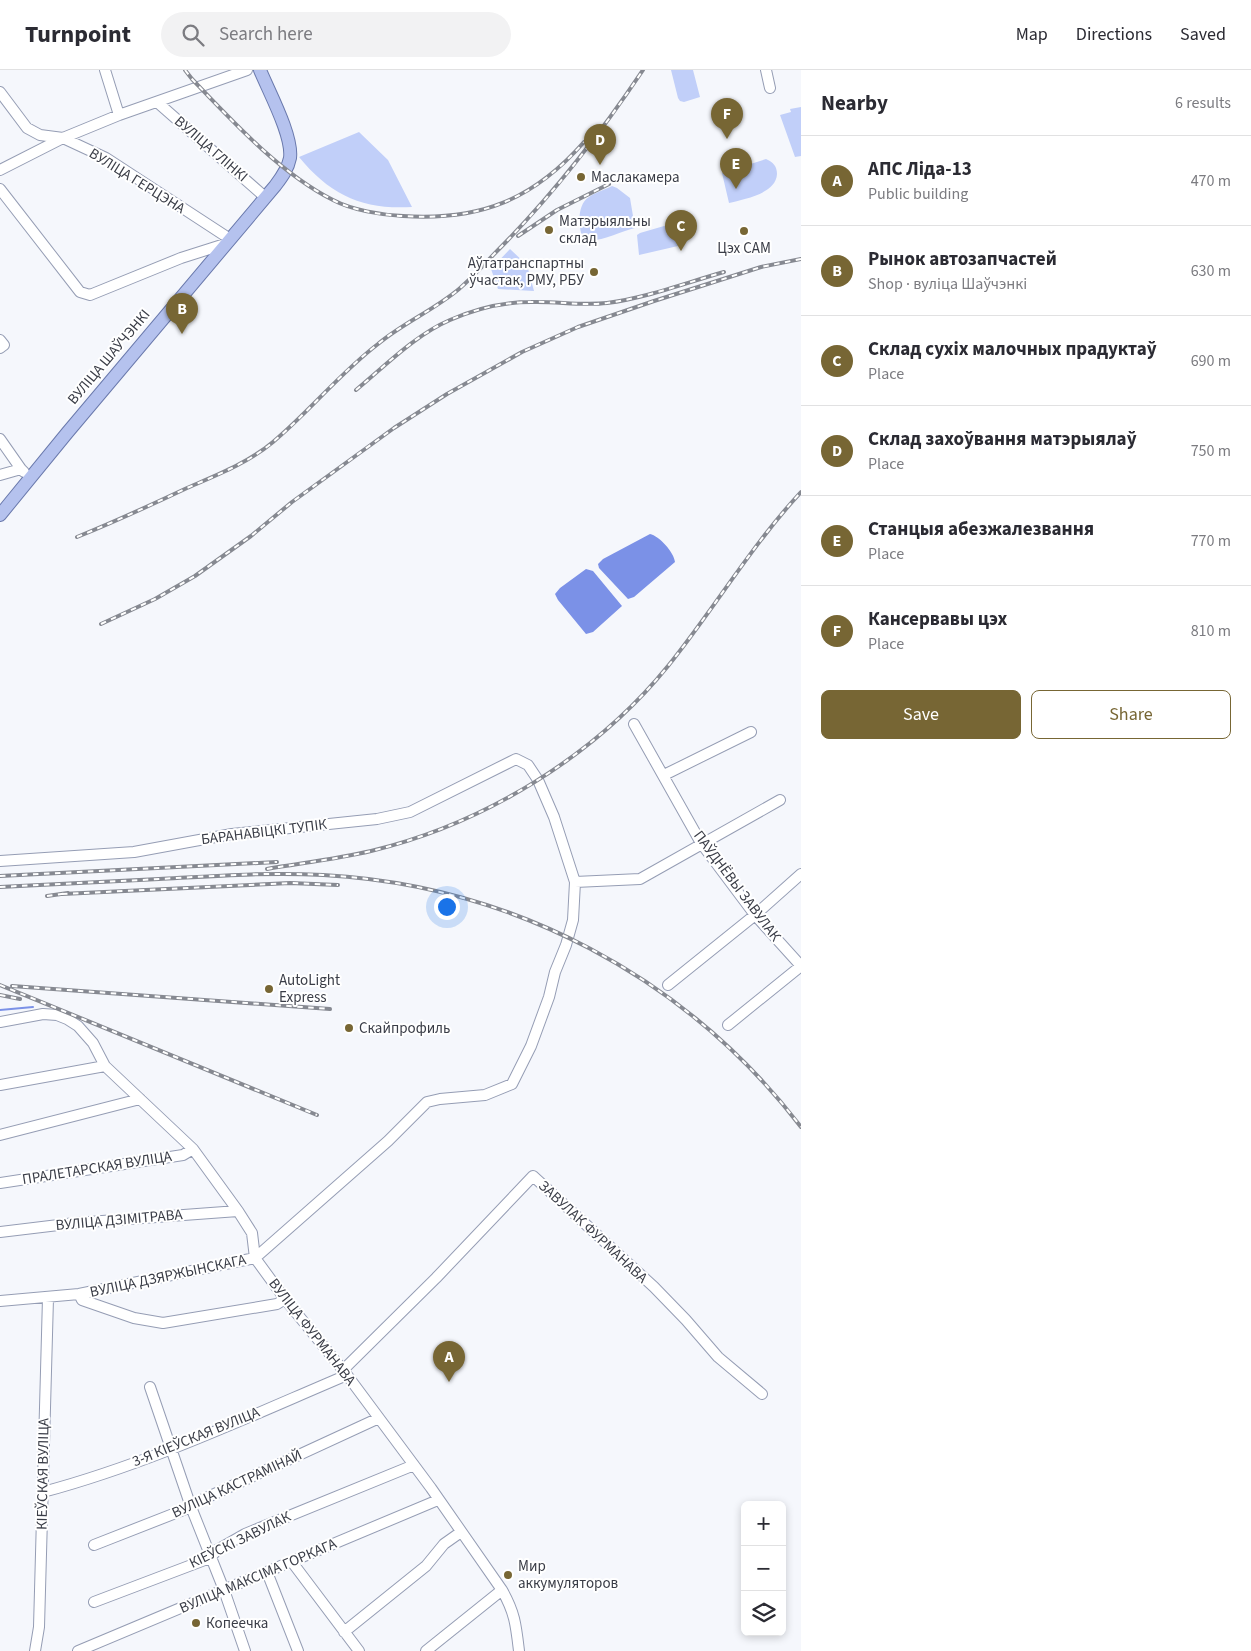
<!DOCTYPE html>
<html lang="en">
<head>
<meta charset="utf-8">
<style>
	:root { --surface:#fff; --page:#f2f2f3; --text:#2b2b33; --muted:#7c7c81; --line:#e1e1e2; --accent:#776634 }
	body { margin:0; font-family:"Source Sans 3",sans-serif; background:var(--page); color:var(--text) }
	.controls { position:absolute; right:15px; bottom:15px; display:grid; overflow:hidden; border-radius:8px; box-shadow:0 2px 8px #0003 }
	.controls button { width:45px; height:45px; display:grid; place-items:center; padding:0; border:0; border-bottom:1px solid var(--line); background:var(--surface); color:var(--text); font:25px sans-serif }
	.you { position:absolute; left:446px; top:836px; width:18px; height:18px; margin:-12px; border:4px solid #fff; border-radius:50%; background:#1a73e8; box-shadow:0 0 0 8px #1a73e833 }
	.badge { display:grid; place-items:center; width:32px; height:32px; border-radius:50%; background:var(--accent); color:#fff; font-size:16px; font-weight:700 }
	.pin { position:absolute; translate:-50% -41px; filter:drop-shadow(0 1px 2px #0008) }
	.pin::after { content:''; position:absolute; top:26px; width:18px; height:15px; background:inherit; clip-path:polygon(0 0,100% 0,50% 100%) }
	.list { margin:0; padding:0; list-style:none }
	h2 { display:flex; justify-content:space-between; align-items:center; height:65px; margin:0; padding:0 20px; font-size:21px }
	h2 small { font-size:16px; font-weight:400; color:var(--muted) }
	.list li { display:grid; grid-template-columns:32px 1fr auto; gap:15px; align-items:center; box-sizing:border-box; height:90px; padding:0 20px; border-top:1px solid var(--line) }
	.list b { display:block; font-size:19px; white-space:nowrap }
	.list p { margin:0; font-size:16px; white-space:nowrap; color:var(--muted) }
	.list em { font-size:16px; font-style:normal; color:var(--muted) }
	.actions { display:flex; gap:10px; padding:15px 20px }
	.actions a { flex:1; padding:11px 0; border:1px solid var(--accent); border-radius:8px; text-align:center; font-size:18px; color:var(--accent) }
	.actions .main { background:var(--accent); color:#fff }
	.icon { flex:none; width:28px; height:28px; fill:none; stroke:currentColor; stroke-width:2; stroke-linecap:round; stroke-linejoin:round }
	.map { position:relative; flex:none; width:801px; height:1581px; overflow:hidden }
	header { display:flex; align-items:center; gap:30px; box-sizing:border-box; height:70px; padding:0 25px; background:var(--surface); border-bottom:1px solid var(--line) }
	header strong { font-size:24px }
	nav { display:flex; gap:28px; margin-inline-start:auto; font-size:18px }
	.search { width:350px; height:45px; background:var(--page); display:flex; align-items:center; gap:12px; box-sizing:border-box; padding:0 18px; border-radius:28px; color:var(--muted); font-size:19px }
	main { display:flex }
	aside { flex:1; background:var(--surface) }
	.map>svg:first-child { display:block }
	.green { fill:#c1cff9 }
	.water { fill:#7b91e7 }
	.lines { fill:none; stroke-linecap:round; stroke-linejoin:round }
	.stream { stroke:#7b91e7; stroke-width:2 }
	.minor-casing { stroke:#959db4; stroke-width:12 }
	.major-casing { stroke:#6a79ac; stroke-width:14 }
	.minor { stroke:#fff; stroke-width:10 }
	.major { stroke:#b5c2ee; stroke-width:12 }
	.rail-casing { stroke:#868991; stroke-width:4 }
	.rail { stroke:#fff; stroke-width:2; stroke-dasharray:5.5; stroke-linecap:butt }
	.poi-dot { fill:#776634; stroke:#fff; stroke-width:2 }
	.labels { text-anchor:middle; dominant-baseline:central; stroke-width:4; stroke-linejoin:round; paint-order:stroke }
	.street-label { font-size:15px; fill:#3a3d47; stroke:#fff }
	.poi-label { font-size:15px; fill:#3a3d47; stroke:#fff; text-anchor:start }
</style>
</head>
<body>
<header>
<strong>Turnpoint</strong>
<div class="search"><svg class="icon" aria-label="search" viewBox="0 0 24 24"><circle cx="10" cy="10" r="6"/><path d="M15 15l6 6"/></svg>Search here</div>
<nav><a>Map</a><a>Directions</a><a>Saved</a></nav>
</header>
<main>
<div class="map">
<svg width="801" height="1581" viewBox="0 0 801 1581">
	<rect width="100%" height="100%" fill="#f5f7fc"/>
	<path class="green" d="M671 0H693L700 27 684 32 680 31 678 28Z
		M801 37V86L795 87 780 45 791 42 790 39Z
		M359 62 388 90 412 137C363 140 330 125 299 87Z
		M766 89C773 92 777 96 777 104 776 124 744 129 729 133L722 103Z
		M612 116 617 118 630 128 635 158C621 161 595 175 583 169 578 157 577 134 589 127 596 122 604 120 612 116Z
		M664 156 686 161 676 164 678 176 639 185 637 165 640 163Z
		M510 179 527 195 534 221 498 219 491 199Z"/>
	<path class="water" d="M650 464C659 466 674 482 675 492L634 527 628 529 599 498 598 494 603 489Z
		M586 499 593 501 622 536 593 562 586 564 558 530 555 524 560 518Z"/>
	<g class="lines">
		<path class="stream" d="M0 940 33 937"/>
		<g class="minor-casing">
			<path id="minor" d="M105 0 119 45
				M766 0 770 18
				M0 22 27 58 40 65 63 68 106 88 230 169
				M157 32 265 127
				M0 100 63 68 119 45 247 0
				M0 119 80 222 90 225 181 188 225 174
				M0 270 4 275 0 278
				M0 369 21 399
				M0 405 21 399 24 402
				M634 654 701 773 755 845 801 896
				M664 705 751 662
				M0 791 134 782 232 764 377 749 410 742 516 689 528 695 538 710 554 747 575 812 573 850 566 875 555 902 549 927 531 976 512 1014 485 1025 440 1029 427 1032 388 1071 255 1188 79 1224 0 1231
				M575 812 640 809 780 730
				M668 915 755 845 801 804
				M0 952 43 944 57 945 67 949 78 956 93 973 105 996 193 1079 238 1141 252 1163 255 1188 285 1229 347 1305 431 1418 502 1520C515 1543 516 1555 519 1581
				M728 955 801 896
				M0 1015 105 996
				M0 1065 140 1029
				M0 1113 183 1085 193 1079
				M0 1162 75 1153 238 1141
				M79 1224 82 1230 134 1248 163 1253 277 1234 285 1229
				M343 1300 436 1208 533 1106 654 1217 686 1250 718 1287 762 1324
				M150 1317 191 1437 224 1520 245 1581
				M43 1422C148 1394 248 1347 347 1305
				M94 1475 191 1437 197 1432 379 1348
				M292 1492 359 1581
				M267 1502 298 1581
				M94 1532 210 1488 217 1480 245 1464 414 1395
				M344 1562 426 1496 444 1474 461 1462
				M35 1581 39 1557 48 1228
				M78 1581 438 1430
				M426 1581 502 1520"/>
		</g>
		<g class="major-casing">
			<path id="major" d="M0 445 67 363 275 116C281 108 288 99 290 88 293 66 269 22 260 0"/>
		</g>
		<use href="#minor" class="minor"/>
		<use href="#major" class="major"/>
		<g class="rail-casing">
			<path id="rail" d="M185 0 192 9C233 52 280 103 333 130 352 140 381 145 403 146 480 151 533 130 584 72
				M518 166 557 140 609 114
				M356 320C385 296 415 265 450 250 475 239 504 232 531 232 556 231 581 236 607 233 646 228 685 213 724 202
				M77 467C114 452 151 435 187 418 217 405 248 393 273 372 310 341 340 303 378 274 403 253 434 240 459 219 474 206 488 190 502 176 556 121 600 64 643 0
				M101 554 155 529 195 506 251 466 292 432 394 358 447 324 522 282 578 257 654 231 761 197 801 189
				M267 799C302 793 337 789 371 781 484 754 595 686 668 596 714 539 751 476 801 422
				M0 806 277 792
				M0 817C53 814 106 812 159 809 214 806 268 802 323 805 512 815 686 907 801 1057
				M62 824 290 813 338 815
				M47 826 68 823
				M0 915 317 1045
				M12 916 330 939
				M0 925 20 929"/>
		</g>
		<use href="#rail" class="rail"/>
	</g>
	<g class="poi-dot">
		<circle cx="581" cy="107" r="5"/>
		<circle cx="549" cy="160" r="5"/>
		<circle cx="744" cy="161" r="5"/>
		<circle cx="594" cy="202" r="5"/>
		<circle cx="269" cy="919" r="5"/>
		<circle cx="349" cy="958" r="5"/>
		<circle cx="508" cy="1505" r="5"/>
		<circle cx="196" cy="1553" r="5"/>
	</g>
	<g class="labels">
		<g class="street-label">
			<text transform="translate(211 79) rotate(41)">ВУЛІЦА ГЛІНКІ</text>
			<text transform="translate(137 111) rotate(32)">ВУЛІЦА ГЕРЦЭНА</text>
			<text transform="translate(109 287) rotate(-50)">ВУЛІЦА ШАЎЧЭНКІ</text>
			<text transform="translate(264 762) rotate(-7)">БАРАНАВІЦКІ ТУПІК</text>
			<text transform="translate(737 816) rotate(53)">ПАЎДНЁВЫ ЗАВУЛАК</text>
			<text transform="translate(97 1098) rotate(-9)">ПРАЛЕТАРСКАЯ ВУЛІЦА</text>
			<text transform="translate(119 1150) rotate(-5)">ВУЛІЦА ДЗІМІТРАВА</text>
			<text transform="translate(593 1162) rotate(43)">ЗАВУЛАК ФУРМАНАВА</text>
			<text transform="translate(168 1206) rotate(-12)">ВУЛІЦА ДЗЯРЖЫНСКАГА</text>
			<text transform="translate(312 1262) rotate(52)">ВУЛІЦА ФУРМАНАВА</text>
			<text transform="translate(196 1367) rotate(-22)">3-Я КІЕЎСКАЯ ВУЛІЦА</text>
			<text transform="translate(43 1404) rotate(-89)">КІЕЎСКАЯ ВУЛІЦА</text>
			<text transform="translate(237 1414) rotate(-25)">ВУЛІЦА КАСТРАМІНАЙ</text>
			<text transform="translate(240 1470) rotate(-26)">КІЕЎСКІ ЗАВУЛАК</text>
			<text transform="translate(258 1506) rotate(-23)">ВУЛІЦА МАКСІМА ГОРКАГА</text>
		</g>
		<g class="poi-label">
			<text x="591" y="107">Маслакамера</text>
			<text x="559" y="151">Матэрыяльны<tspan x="559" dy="17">склад</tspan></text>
			<text x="744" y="178" text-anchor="middle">Цэх САМ</text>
			<text x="584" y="193" text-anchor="end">Аўтатранспартны<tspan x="584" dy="17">ўчастак, РМУ, РБУ</tspan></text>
			<text x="279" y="910">AutoLight<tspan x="279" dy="17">Express</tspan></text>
			<text x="359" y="958">Скайпрофиль</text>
			<text x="518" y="1496">Мир<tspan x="518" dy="17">аккумуляторов</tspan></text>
			<text x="206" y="1553">Копеечка</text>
		</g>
	</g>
</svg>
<div class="controls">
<button>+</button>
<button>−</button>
<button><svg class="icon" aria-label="layers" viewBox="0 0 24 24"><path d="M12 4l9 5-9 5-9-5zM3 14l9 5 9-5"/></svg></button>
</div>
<div class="you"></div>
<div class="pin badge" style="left:449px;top:1312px">A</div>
<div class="pin badge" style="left:182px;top:264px">B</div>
<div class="pin badge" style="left:681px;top:181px">C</div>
<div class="pin badge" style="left:600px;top:95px">D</div>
<div class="pin badge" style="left:736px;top:119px">E</div>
<div class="pin badge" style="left:727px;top:69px">F</div>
</div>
<aside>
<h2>Nearby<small>6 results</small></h2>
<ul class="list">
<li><span class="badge">A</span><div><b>АПС Ліда-13</b><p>Public building</p></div><em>470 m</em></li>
<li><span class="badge">B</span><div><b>Рынок автозапчастей</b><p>Shop · вуліца Шаўчэнкі</p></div><em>630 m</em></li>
<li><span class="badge">C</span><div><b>Склад сухіх малочных прадуктаў</b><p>Place</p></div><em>690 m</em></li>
<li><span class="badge">D</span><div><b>Склад захоўвання матэрыялаў</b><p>Place</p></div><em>750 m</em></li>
<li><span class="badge">E</span><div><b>Станцыя абезжалезвання</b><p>Place</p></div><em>770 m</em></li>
<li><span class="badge">F</span><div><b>Кансервавы цэх</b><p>Place</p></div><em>810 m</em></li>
</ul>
<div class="actions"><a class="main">Save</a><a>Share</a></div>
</aside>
</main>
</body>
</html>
